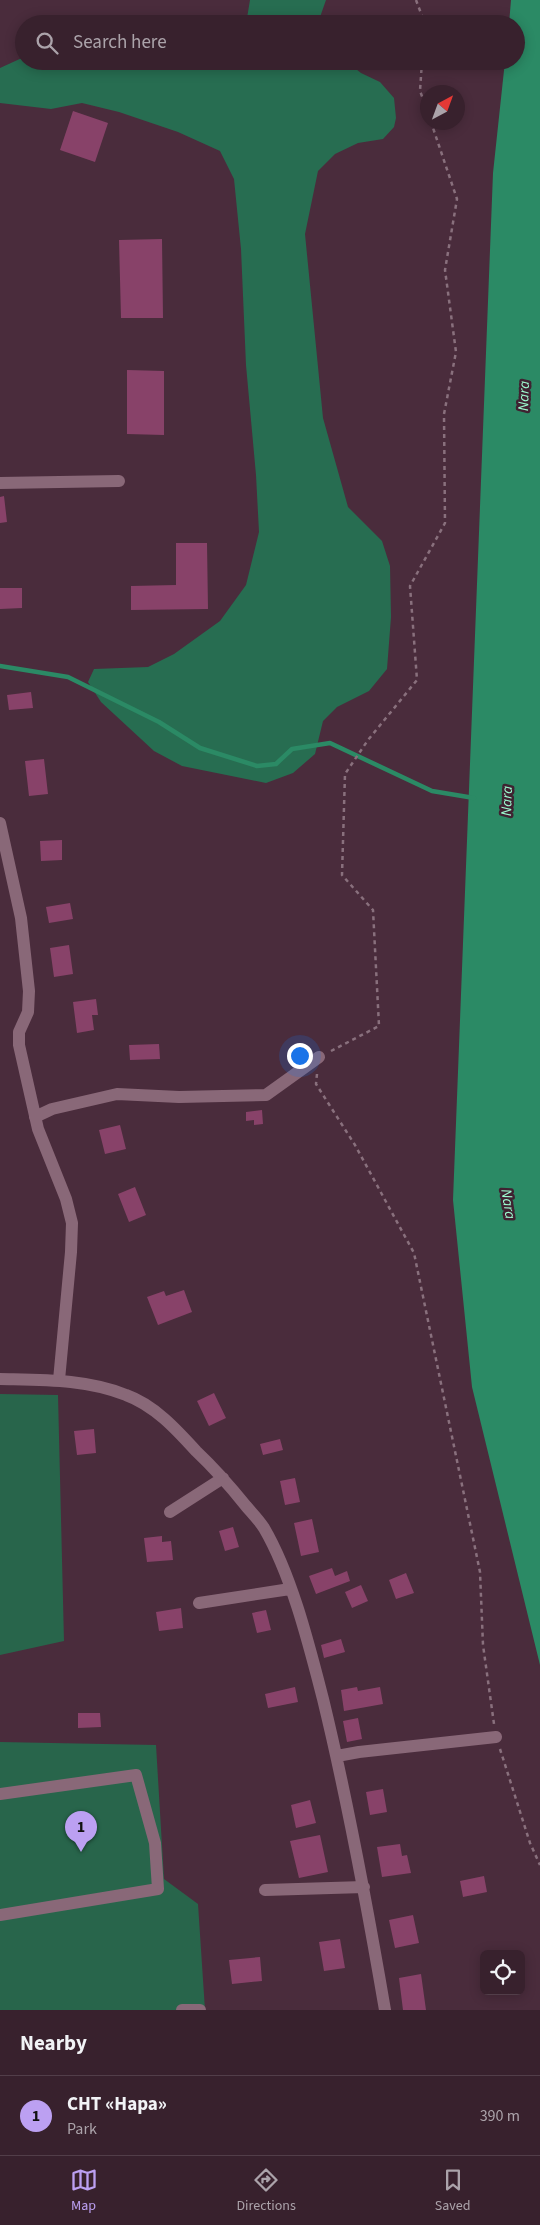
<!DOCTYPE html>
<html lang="en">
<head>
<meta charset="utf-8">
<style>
	:root { --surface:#38212d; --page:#432e39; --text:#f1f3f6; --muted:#aba3aa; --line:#523e49; --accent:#bca0f2 }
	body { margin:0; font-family:"Source Sans 3",sans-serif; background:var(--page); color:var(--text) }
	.controls { position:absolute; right:15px; bottom:15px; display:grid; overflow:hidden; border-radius:8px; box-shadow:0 2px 12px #0003 }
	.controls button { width:45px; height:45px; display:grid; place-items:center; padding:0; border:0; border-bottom:1px solid var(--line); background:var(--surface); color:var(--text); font:25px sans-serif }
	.compass { position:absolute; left:420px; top:85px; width:45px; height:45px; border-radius:50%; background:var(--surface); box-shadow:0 2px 12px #0003; rotate:41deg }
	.you { position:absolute; left:299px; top:1055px; width:18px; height:18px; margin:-12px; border:4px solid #fff; border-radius:50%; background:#1a73e8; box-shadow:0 0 0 8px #1a73e833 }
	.badge { display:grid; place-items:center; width:32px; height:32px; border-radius:50%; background:var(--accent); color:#111; font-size:16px; font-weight:700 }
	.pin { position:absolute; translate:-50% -41px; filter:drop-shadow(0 1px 2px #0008) }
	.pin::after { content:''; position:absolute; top:26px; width:18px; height:15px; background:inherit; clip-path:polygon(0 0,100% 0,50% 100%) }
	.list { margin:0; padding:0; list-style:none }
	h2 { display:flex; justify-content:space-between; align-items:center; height:65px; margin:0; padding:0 20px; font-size:21px }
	h2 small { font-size:16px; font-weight:400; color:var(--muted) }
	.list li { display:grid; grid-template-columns:32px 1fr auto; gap:15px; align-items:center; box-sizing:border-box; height:80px; padding:0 20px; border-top:1px solid var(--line) }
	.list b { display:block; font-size:19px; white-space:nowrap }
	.list p { margin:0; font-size:16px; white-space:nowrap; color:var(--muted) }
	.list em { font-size:16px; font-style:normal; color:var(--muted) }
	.icon { flex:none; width:28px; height:28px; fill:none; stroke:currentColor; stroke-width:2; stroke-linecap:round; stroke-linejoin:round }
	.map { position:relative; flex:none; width:540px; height:2010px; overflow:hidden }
	.search { position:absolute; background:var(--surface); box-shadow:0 2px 12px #0003; left:15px; right:15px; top:15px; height:55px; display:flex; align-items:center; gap:12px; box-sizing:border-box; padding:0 18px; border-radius:28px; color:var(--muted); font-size:19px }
	.sheet { height:145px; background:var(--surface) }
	nav { display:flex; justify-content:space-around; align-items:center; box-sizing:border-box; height:70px; border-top:1px solid var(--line); background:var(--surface); font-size:14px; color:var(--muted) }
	nav a { display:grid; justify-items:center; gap:2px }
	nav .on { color:var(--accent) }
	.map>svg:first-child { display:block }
	.green { fill:#28654b }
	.forest { fill:#276d51 }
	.water { fill:#2b8a65 }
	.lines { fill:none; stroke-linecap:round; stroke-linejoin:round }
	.stream { stroke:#2b8a65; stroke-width:4.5 }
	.building { fill:#884269 }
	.path { stroke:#89707d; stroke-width:2.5; stroke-dasharray:4 4; stroke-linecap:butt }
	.minor { stroke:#896878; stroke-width:12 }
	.labels { text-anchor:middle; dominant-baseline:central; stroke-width:5; stroke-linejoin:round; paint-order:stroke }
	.water-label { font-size:15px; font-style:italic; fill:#9dfcd0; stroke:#3f2231 }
</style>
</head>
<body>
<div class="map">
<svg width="540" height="2010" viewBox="0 0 540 2010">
	<rect width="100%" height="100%" fill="#4a2c3c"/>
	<path class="green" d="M0 1394 58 1395 64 1641 0 1655Z
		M0 1742 156 1745 164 1879 198 1904 205 2010H0Z"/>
	<path class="forest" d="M250 0H326L319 20 320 24H246Z
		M24 57V61H92L107 64 148 63 193 66 204 61H346L361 73 380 82 394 98 396 118 394 127 383 139 358 143 335 154 318 171 305 234 323 418 348 507 382 541 390 566 391 617 387 669 369 691 337 707 323 721 315 754 293 773 266 783 182 766 154 751 101 702 88 682 94 669 148 667 174 654 220 621 246 585 259 532 256 475 246 365 241 249 234 179 220 151 178 132 119 112 82 103 51 109 0 103V68Z"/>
	<path class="water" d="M511 0H540V1665L472 1387 453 1200 493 173 505 61H516V24H509Z"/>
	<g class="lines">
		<path class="stream" d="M0 666 68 677 159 722 200 748 257 766 276 764 292 749 330 743 432 791 474 798"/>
	</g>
	<path class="building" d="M73 111 108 123 95 162 60 150Z
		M162 239 163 318H121L119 240Z
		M127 370 164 371V435L127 434Z
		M4 496 7 522 0 523V497Z
		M176 543H207L208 609 131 610V586L176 585Z
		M0 588H22V608L0 609Z
		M31 692 33 708 9 710 7 695Z
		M44 759 48 794 29 796 25 761Z
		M62 840V860L41 861 40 841Z
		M70 903 73 919 49 923 46 907Z
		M69 945 73 974 54 977 50 948Z
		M96 999 98 1015H92L94 1030 77 1033 73 1002Z
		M159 1044 160 1059 130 1060 129 1045Z
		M262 1110 263 1124 254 1125V1120L246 1121V1112Z
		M120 1125 126 1149 105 1154 99 1130Z
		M135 1187 146 1215 129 1222 118 1194Z
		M184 1290 192 1312 158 1325 147 1297 164 1291 166 1296Z
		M214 1393 226 1418 209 1426 197 1401Z
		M94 1429 96 1453 77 1455 74 1431Z
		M280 1439 283 1450 263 1455 260 1444Z
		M295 1478 300 1502 285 1505 280 1481Z
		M312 1519 319 1552 301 1556 294 1523Z
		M233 1527 239 1547 225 1551 219 1531Z
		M162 1536V1542L171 1541 173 1560 147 1562 144 1538Z
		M332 1568 335 1576 347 1571 350 1581 316 1594 309 1576Z
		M406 1573 414 1593 396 1599 389 1580Z
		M361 1585 368 1601 352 1608 345 1592Z
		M181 1608 183 1628 159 1631 156 1612Z
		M266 1610 271 1630 257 1633 252 1613Z
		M341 1639 345 1652 324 1658 321 1645Z
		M295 1687 298 1702 268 1708 265 1694Z
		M357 1687 358 1691 380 1687 383 1704 344 1711 341 1690Z
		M78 1713H100L101 1727 78 1728Z
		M358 1718 362 1739 347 1742 343 1721Z
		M383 1789 387 1812 370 1815 366 1792Z
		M310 1800 316 1823 296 1828 291 1805Z
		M320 1835 328 1872 299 1878 290 1841Z
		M400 1844 402 1856 407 1855 411 1873 382 1877 377 1847Z
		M484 1876 487 1892 463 1897 460 1881Z
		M413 1915 419 1943 395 1948 389 1920Z
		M340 1939 345 1968 324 1971 319 1942Z
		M260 1957 262 1981 232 1984 229 1960Z
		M421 1974 426 2010H403L399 1978Z"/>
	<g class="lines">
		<path class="path" d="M416 0 425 24
			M422 61 420 91 428 112
			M331 1051 379 1026 373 910 342 875 345 774 368 740 417 680 410 586 445 523 444 414 456 352 445 270 457 199 431 122
			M317 1074 316 1084 355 1145 414 1253 480 1572 483 1645 494 1724
			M500 1749 530 1843 540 1865"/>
		<path class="minor" d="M0 483 119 481
			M0 823 21 918 29 991 28 1012 19 1032V1045L38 1129 66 1199 72 1223 71 1252 59 1380
			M35 1117 52 1109 117 1094 179 1097 266 1095 319 1057
			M0 1379C43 1380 86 1379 126 1395 154 1405 176 1429 196 1451 214 1468 230 1486 246 1506 252 1513 259 1520 264 1528 292 1576 309 1645 323 1699 348 1802 367 1905 385 2010
			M170 1512 223 1478
			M199 1603 290 1589
			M337 1756 359 1752 496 1737
			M0 1794 136 1775 155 1843 158 1889 0 1915
			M265 1890 364 1887
			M182 2010H200"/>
	</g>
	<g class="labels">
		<g class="water-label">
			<text transform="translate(524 396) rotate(-88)">Nara</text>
			<text transform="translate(507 801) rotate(-88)">Nara</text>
			<text transform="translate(508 1204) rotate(81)">Nara</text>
		</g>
	</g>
</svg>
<div class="controls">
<button><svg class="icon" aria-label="locate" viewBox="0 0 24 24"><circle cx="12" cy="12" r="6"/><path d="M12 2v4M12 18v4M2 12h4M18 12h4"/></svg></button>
</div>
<svg class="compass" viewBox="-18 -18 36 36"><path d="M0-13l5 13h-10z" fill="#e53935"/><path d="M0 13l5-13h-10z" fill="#aba3aa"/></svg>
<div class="you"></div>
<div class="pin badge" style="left:81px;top:1852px">1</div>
<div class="search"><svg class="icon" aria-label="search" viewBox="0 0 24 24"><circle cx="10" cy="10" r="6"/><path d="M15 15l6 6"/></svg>Search here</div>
</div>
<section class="sheet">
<h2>Nearby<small></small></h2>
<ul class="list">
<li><span class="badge">1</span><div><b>СНТ «Нара»</b><p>Park</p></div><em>390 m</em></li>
</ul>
</section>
<nav>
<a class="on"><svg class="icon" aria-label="map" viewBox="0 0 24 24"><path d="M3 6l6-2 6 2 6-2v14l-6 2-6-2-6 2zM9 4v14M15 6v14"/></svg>Map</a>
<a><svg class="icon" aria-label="directions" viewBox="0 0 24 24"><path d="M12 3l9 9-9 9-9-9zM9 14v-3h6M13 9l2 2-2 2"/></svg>Directions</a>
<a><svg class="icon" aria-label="saved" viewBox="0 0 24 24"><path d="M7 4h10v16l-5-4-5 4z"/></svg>Saved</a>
</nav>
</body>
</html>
